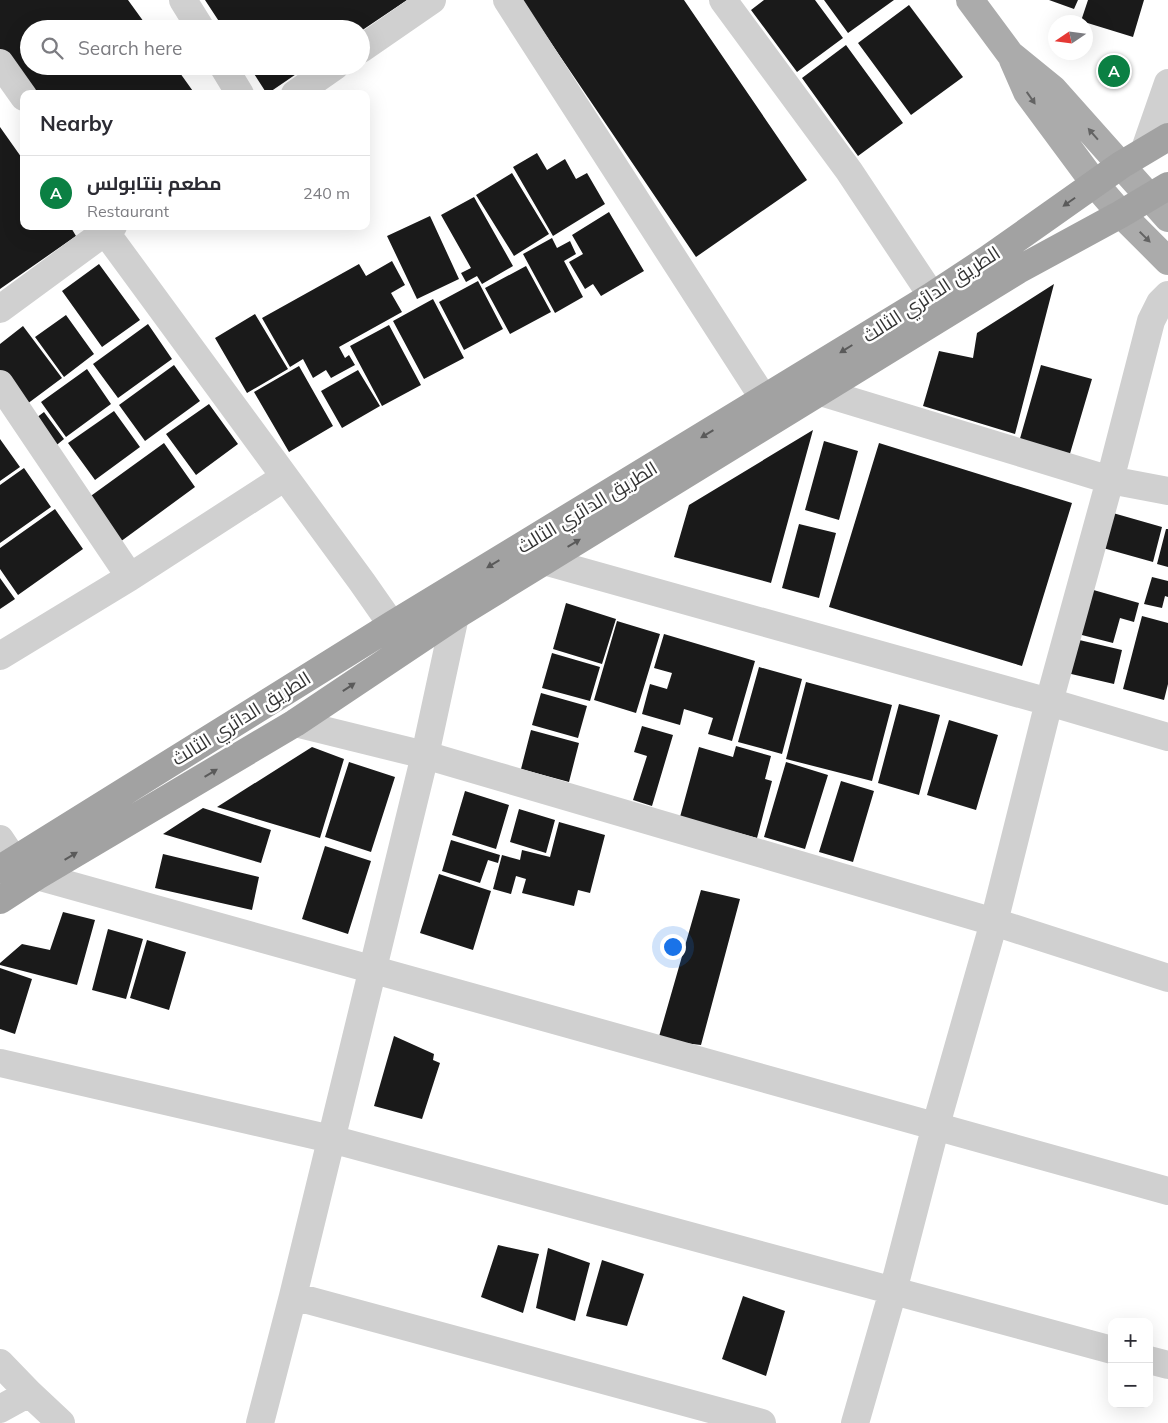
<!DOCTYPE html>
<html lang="en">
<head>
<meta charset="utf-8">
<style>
	:root { --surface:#fff; --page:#f7f7f7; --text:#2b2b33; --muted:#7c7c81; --line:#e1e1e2; --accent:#0b8043 }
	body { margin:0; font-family:Mulish,Cairo,sans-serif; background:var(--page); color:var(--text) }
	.controls { position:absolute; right:15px; bottom:15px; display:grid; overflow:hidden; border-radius:10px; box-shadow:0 5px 20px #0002 }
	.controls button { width:45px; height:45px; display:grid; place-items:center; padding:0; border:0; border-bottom:1px solid var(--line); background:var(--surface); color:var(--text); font:25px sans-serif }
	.compass { position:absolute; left:1048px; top:15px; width:45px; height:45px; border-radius:50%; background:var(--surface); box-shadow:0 5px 20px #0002; rotate:257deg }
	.you { position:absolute; left:672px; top:946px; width:18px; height:18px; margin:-12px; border:4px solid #fff; border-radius:50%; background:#1a73e8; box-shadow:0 0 0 8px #1a73e833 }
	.badge { display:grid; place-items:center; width:32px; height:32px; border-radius:50%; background:var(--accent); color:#fff; font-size:16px; font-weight:700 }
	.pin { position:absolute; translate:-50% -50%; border:2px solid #fff; box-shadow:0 1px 5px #0006 }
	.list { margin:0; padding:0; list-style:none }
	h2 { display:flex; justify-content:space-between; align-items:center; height:65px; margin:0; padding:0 20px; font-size:21px }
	h2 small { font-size:16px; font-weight:400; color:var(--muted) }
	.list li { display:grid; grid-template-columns:32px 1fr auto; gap:15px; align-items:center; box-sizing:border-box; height:75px; padding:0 20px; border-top:1px solid var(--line) }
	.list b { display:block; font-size:19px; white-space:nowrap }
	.list p { margin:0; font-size:16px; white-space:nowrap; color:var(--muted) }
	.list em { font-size:16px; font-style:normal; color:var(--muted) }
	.icon { flex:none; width:28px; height:28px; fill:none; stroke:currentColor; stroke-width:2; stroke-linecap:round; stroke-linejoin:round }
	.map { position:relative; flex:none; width:1168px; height:1423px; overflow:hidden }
	.search { position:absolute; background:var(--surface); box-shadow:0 5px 20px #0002; left:20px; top:20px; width:350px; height:55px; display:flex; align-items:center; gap:12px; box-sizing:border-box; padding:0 18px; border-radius:28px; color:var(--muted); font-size:19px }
	.panel { position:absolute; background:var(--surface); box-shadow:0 5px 20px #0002; left:20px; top:90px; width:350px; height:140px; border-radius:10px }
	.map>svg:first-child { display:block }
	.building { fill:#1a1a1a }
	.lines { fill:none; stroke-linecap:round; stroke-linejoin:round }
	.minor { stroke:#d0d0d0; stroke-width:28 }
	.primary { stroke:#ababab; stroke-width:28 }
	.trunk { stroke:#a2a2a2; stroke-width:28 }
	.oneway { fill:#636363 }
	.oneway2 { fill:#5a5a5a }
	.labels { text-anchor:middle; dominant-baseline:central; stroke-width:5; stroke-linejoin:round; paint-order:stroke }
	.street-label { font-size:19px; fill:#333; stroke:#fff }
</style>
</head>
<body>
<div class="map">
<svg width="1168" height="1423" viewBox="0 0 1168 1423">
	<rect width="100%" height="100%" fill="#fff"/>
	<path class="building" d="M0 0H128L149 29H29V66H175L195 94H32L0 49Z
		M205 0H407L361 31V29H224Z
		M522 0H684L807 180 696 257Z
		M764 0H815L843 38 797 72 751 10Z
		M824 0H894L848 33Z
		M1049 0H1078L1074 9Z
		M1088 0H1144L1133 37 1081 21Z
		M909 5 963 77 911 115 858 43Z
		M846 45 903 123 858 156 802 78Z
		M249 66H308L267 94Z
		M0 127 24 161V226H70L76 236 0 289Z
		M537 153 547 170 565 159 576 179 587 173 605 204 553 236 513 167Z
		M512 173 549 234 514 256 476 195Z
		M474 197 513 266 482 284 477 276 466 282 461 273 471 268 441 215Z
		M609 212 644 271 601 296 593 284 585 289 569 262 583 254 572 235Z
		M430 216 459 279 417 299 387 236Z
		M552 238 557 248 570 241 576 254 564 261 583 297 555 313 523 254Z
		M392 261 405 285 391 293 402 312 339 347 345 358 349 355 355 365 331 378 326 370 313 378 303 359 290 367 262 318 359 264 366 276Z
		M99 264 140 320 102 347 62 291Z
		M526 266 551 312 510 334 485 288Z
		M478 281 503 329 464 350 439 302Z
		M1054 284 1015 434 923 406 939 351 973 358 977 333Z
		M433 299 464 358 424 379 393 321Z
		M255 314 288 369 247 393 215 338Z
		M66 315 94 354 64 377 35 337Z
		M148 324 172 359 118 398 93 364Z
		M389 325 421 385 382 406 350 346Z
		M23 326 62 378 23 407 0 377V344Z
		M174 365 200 401 145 441 119 405Z
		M1041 365 1092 379 1069 457 1019 442Z
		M299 366 333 426 289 452 254 392Z
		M87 369 111 404 66 437 41 402Z
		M358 370 380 406 342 428 321 391Z
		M209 404 238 444 196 475 166 434Z
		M114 411 140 447 95 480 68 443Z
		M44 412 64 439 53 448 32 421Z
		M813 430 771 583 674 557 689 505Z
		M0 439 20 467 0 481Z
		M824 441 858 451 839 520 805 510Z
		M164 443 195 487 120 542 88 498Z
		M879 443 1072 503 1022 666 829 607Z
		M24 468 51 507 0 543V485Z
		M55 509 83 549 18 595 0 569V548Z
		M1113 513 1162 527 1153 562 1103 548Z
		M799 524 836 533 819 598 782 588Z
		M1166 529H1168V567L1157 564Z
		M1152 577 1168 581V597L1165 596 1162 608 1144 604Z
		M0 578 15 599 0 609Z
		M1090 589 1139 603 1134 622 1120 618 1113 643 1078 634Z
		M566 603 616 619 602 664 553 649Z
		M1142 616 1168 623V684L1164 700 1123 689Z
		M617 621 660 634 636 713 594 700Z
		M664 634 755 661 732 741 708 734 713 718 684 709 680 725 642 714 650 684 667 689 672 673 654 668Z
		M1075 639 1122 650 1114 684 1067 673Z
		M552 653 600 667 590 701 542 688Z
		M759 667 802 679 782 754 738 742Z
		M806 682 892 705 872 781 786 759Z
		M541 693 587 706 578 738 532 725Z
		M899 704 940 715 919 795 878 783Z
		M949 720 998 735 976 810 927 795Z
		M642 726 673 735 652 806 633 800 647 756 634 752Z
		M531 730 579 743 569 782 521 769Z
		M736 746 771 756 765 779 772 781 757 838 680 817 699 747 733 757Z
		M312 747 344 759 320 838 217 807Z
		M349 762 395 777 371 852 325 837Z
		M786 762 828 775 805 849 764 837Z
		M841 781 874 791 853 862 819 852Z
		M465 791 509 805 496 849 452 835Z
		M203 808 271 830 261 863 163 834Z
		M519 809 555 820 546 853 510 842Z
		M559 822 605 835 590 893 578 890 574 906 522 893 526 879 516 876 511 894 493 889 502 855 520 860 522 850 550 857Z
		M451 840 500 855 498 863 488 860 480 883 442 871Z
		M325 846 371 861 348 934 302 919Z
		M163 854 259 877 252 910 155 888Z
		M439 874 491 891 473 950 420 933Z
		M701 890 740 899 701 1045 658 1040Z
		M63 912 95 920 77 985 0 965V963L22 944 50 950Z
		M108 929 143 939 126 999 92 990Z
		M147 940 186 952 169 1010 130 998Z
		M0 968 32 979 15 1034 0 1029Z
		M394 1036 434 1054 433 1060 440 1063 422 1119 374 1106Z
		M498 1245 539 1254 523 1313 481 1297Z
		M548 1248 590 1263 575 1321 536 1308Z
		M602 1260 644 1274 627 1326 586 1316Z
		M743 1296 785 1311 766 1376 722 1359Z"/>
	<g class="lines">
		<path class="minor" d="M183 0 201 29
			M507 0 764 399
			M723 0 849 171 932 296
			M361 49 432 0
			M0 63 24 97
			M223 66 240 94
			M295 94 335 66
			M1145 149 1168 83
			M101 226 362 582 392 625
			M0 309 113 226
			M0 384 130 577 0 656
			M821 392 1110 480 1168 491
			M544 561 1049 702 1168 737
			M130 577 285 477
			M295 723 425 755 994 922 1168 978
			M0 839 14 860
			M37 876 1168 1191
			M0 1063 331 1139 1112 1350
			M293 1296 762 1423
			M1149 1360 1168 1365
			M0 1363 29 1393 61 1423
			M0 1409 29 1393
			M260 1423 293 1296 425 755 455 616
			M855 1423 893 1291 936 1125 994 922 1049 702 1110 480 1151 321 1160 303 1168 295"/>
		<path class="primary" d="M970 0 1010 54 1053 89 1168 218
			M1013 60 1027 92 1095 184 1121 214 1168 261"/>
		<path class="trunk" d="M0 869 392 625 932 296 988 259 1121 165 1168 137
			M0 900 37 876 295 723 455 616 1018 270 1121 214 1168 186"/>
	</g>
	<defs><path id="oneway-solid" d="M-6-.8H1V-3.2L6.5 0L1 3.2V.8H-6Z" transform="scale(1.25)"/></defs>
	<g class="oneway">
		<use href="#oneway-solid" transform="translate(1031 98) rotate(55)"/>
		<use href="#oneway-solid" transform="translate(1093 134) rotate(-131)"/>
		<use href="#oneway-solid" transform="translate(1145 237) rotate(45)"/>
	</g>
	<g class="oneway2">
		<use href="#oneway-solid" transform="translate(1069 202) rotate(145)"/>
		<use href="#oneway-solid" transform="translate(846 349) rotate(148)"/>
		<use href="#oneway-solid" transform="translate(707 434) rotate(149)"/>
		<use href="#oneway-solid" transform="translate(574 543) rotate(-31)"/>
		<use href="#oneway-solid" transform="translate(493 564) rotate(149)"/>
		<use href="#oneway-solid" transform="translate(349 687) rotate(-34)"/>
		<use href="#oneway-solid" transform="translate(211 773) rotate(-31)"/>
		<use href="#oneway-solid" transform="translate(71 856) rotate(-31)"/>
	</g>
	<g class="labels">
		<g class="street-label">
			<text transform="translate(931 294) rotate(-33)">الطريق الدائري الثالث</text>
			<text transform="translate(587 507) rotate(-31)">الطريق الدائري الثالث</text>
			<text transform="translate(241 718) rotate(-32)">الطريق الدائري الثالث</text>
		</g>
	</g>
</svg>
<div class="controls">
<button>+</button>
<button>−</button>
</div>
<svg class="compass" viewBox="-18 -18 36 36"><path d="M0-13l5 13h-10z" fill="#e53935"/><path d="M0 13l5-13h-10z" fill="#7c7c81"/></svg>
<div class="you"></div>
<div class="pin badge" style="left:1114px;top:71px">A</div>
<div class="search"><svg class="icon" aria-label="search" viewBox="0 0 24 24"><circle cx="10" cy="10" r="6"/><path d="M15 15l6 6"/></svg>Search here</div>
<section class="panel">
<h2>Nearby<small></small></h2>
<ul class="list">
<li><span class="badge">A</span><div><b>مطعم بنتابولس</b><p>Restaurant</p></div><em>240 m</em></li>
</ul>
</section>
</div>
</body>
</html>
